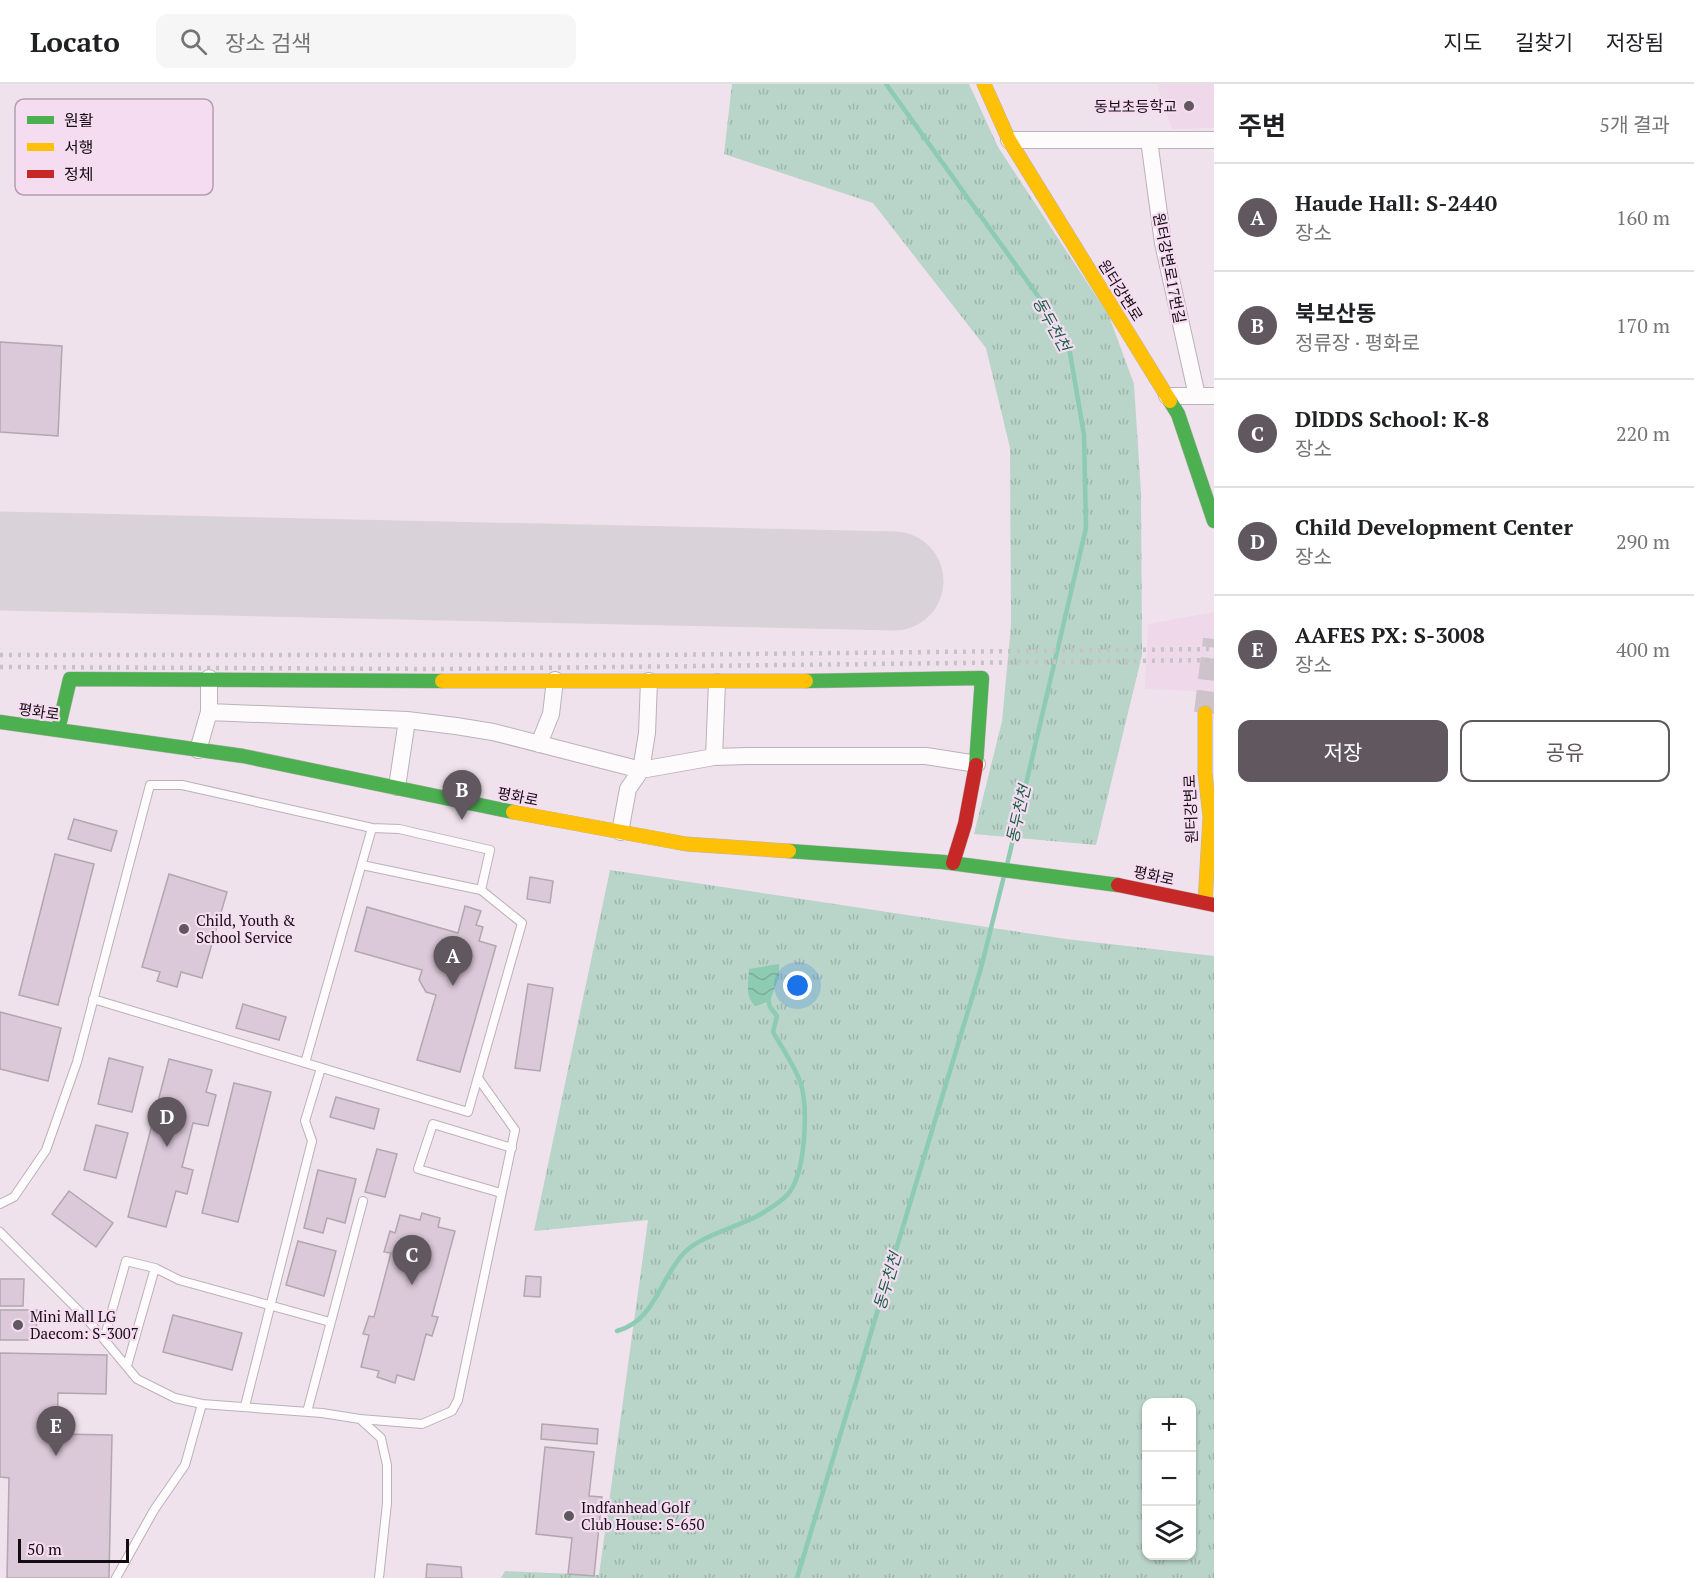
<!DOCTYPE html>
<html lang="ko">
<head>
<meta charset="utf-8">
<style>
	:root { --surface:#fff; --page:#f6f6f6; --text:#202124; --muted:#757577; --line:#e0e0e0; --accent:#61575f }
	body { margin:0; font-family:"PT Serif","Noto Sans KR",serif; background:var(--page); color:var(--text) }
	.controls { position:absolute; right:18px; bottom:18px; display:grid; overflow:hidden; border-radius:12px; box-shadow:0 2px 4px #0004 }
	.controls button { width:54px; height:54px; display:grid; place-items:center; padding:0; border:0; border-bottom:2px solid var(--line); background:var(--surface); color:var(--text); font:30px sans-serif }
	.scale { position:absolute; left:18px; bottom:15px; width:111px; box-sizing:border-box; padding-left:6px; border:3px solid #140c13; border-top:0; font-size:16px; line-height:21px; white-space:nowrap; color:#140c13; -webkit-text-stroke:4px #f5dcf0; paint-order:stroke }
	.you { position:absolute; left:798px; top:902px; width:21px; height:21px; margin:-15px; border:4px solid #fff; border-radius:50%; background:#1a73e8; box-shadow:0 0 0 9px #1a73e833 }
	.badge { display:grid; place-items:center; width:39px; height:39px; border-radius:50%; background:var(--accent); color:#fff; font-size:20px; font-weight:700 }
	.pin { position:absolute; translate:-50% -50px; filter:drop-shadow(0 2px 3px #0008) }
	.pin::after { content:''; position:absolute; top:32px; width:21px; height:18px; background:inherit; clip-path:polygon(0 0,100% 0,50% 100%) }
	.list { margin:0; padding:0; list-style:none }
	h2 { display:flex; justify-content:space-between; align-items:center; height:78px; margin:0; padding:0 24px; font-size:26px }
	h2 small { font-size:20px; font-weight:400; color:var(--muted) }
	.list li { display:grid; grid-template-columns:39px 1fr auto; gap:18px; align-items:center; box-sizing:border-box; height:108px; padding:0 24px; border-top:2px solid var(--line) }
	.list b { display:block; font-size:22px; white-space:nowrap }
	.list p { margin:0; font-size:20px; white-space:nowrap; color:var(--muted) }
	.list em { font-size:20px; font-style:normal; color:var(--muted) }
	.actions { display:flex; gap:12px; padding:18px 24px }
	.actions a { flex:1; padding:14px 0; border:2px solid var(--accent); border-radius:12px; text-align:center; font-size:21px; color:var(--accent) }
	.actions .main { background:var(--accent); color:#fff }
	.icon { flex:none; width:33px; height:33px; fill:none; stroke:currentColor; stroke-width:2; stroke-linecap:round; stroke-linejoin:round }
	.map { position:relative; flex:none; width:1214px; height:1494px; overflow:hidden }
	header { display:flex; align-items:center; gap:36px; box-sizing:border-box; height:84px; padding:0 30px; background:var(--surface); border-bottom:2px solid var(--line) }
	header strong { font-size:28px }
	nav { display:flex; gap:33px; margin-inline-start:auto; font-size:21px }
	.search { width:420px; height:54px; background:var(--page); display:flex; align-items:center; gap:15px; box-sizing:border-box; padding:0 21px; border-radius:12px; color:var(--muted); font-size:22px }
	main { display:flex }
	aside { flex:1; background:var(--surface) }
	.map>svg:first-child { display:block }
	.built { fill:#efd8ea }
	.grass { fill:url(#grass-tufts); fill-rule:evenodd }
	.water { fill:url(#water-waves) }
	.lines { fill:none; stroke-linecap:round; stroke-linejoin:round }
	.stream { stroke:#8dcbb2; stroke-width:4.5 }
	.runway { stroke:#dad2d9; stroke-width:99 }
	.building { fill:#dbc8d8; stroke:#b1a7af; stroke-width:1.5 }
	.secondary-tunnel { stroke:#cec2cb; stroke-width:22; stroke-dasharray:22 11; stroke-linecap:butt }
	.lane-casing { stroke:#bbb1b9; stroke-width:10 }
	.street-casing { stroke:#bbb1b9; stroke-width:18 }
	.fast-casing { stroke:#bbb1b9; stroke-width:15 }
	.slow-casing { stroke:#bbb1b9; stroke-width:15 }
	.jam-casing { stroke:#bbb1b9; stroke-width:15 }
	.lane { stroke:#fdfbfc; stroke-width:8 }
	.street { stroke:#fdfbfc; stroke-width:16 }
	.fast { stroke:#4caf50; stroke-width:14 }
	.slow { stroke:#ffc107; stroke-width:14 }
	.jam { stroke:#c62828; stroke-width:14 }
	.rail { stroke:#c6c3c6; stroke-width:4.5; stroke-dasharray:3 6; stroke-linecap:butt }
	.poi-dot { fill:#61575f; stroke:#f5dcf0; stroke-width:2 }
	.labels { text-anchor:middle; dominant-baseline:central; stroke-width:4.5; stroke-linejoin:round; paint-order:stroke }
	.poi-label { font-size:15px; fill:#140c13; stroke:#f5dcf0; text-anchor:start }
	.street-label { font-size:15px; fill:#140c13; stroke:#f5dcf0 }
	.water-label { font-size:16px; font-style:italic; fill:#196147; stroke:#f5dcf0 }
	.key { fill:#f5dcf0; stroke:#b29eae; stroke-width:1.5 }
	.key-label { font-size:16px; fill:#140c13 }
</style>
</head>
<body>
<header>
<strong>Locato</strong>
<div class="search"><svg class="icon" aria-label="search" viewBox="0 0 24 24"><circle cx="10" cy="10" r="6"/><path d="M15 15l6 6"/></svg>장소 검색</div>
<nav><a>지도</a><a>길찾기</a><a>저장됨</a></nav>
</header>
<main>
<div class="map">
<svg width="1214" height="1494" viewBox="0 0 1214 1494">
	<defs>
		<pattern id="grass-tufts" width="24" height="20" patternUnits="userSpaceOnUse" patternTransform="scale(1.5)"><rect width="24" height="20" fill="#b9d4c9"/><path d="M3 7l-1-3M5 7V3M7 7l1-3M15 17l-1-3M17 17v-4M19 17l1-3" fill="none" stroke="#9eb5ac"/></pattern>
		<pattern id="water-waves" width="16" height="10" patternUnits="userSpaceOnUse" patternTransform="scale(1.5)"><rect width="16" height="10" fill="#8dcbb2"/><path d="M0 5q4-4 8 0t8 0" fill="none" stroke="#79ad98"/></pattern>
	</defs>
	<rect width="100%" height="100%" fill="#efe2ec"/>
	<path class="built" d="M1157 0H1214V44L1172 45Z
		M1214 528V608L1145 605 1148 540Z"/>
	<path class="grass" d="M732 0H969L998 63 1109 232 1134 300 1141 409 1142 571 1096 761 974 750 1002 637 1011 542 1010 364 986 264 873 119 724 70Z
		M610 786 1066 855 1214 872V1494H501L505 1487 599 1491 648 1136 534 1147ZM1146 1318H1192V1472H1146Z"/>
	<path class="water" d="M779 880V892L770 917 756 922C744 914 749 898 749 885Z"/>
	<g class="lines">
		<path class="stream" d="M886 0 1043 219 1070 269 1084 351 1086 444 1007 781
			M617 1247C655 1237 660 1194 684 1169 701 1151 739 1143 761 1130 769 1125 781 1118 787 1111 806 1091 808 1026 801 1000 795 982 782 964 773 948L777 932 770 923 767 912
			M797 1494 981 884 1004 792"/>
		<path class="runway" d="M0 477 894 497"/>
	</g>
	<path class="building" d="M0 258 62 262 58 352 0 348Z
		M74 735 117 747 111 767 68 755Z
		M55 770 94 780 58 921 19 911Z
		M169 790 227 808 202 894 181 888 177 903 157 897 160 888 142 883Z
		M530 793 553 797 550 819 527 815Z
		M465 822 481 827 476 841 483 843 479 857 496 862 460 988 417 976 436 911 426 908 419 896 422 886 355 867 367 823 458 849Z
		M528 900 553 904 540 987 515 984Z
		M243 920 286 933 279 956 236 944Z
		M0 928 61 944 48 997 0 985Z
		M109 974 143 983 132 1028 98 1020Z
		M169 975 212 986 206 1008 216 1011 208 1042 193 1039 182 1083 193 1086 187 1110 176 1107 166 1143 128 1133Z
		M234 999 271 1008 238 1138 202 1129Z
		M336 1013 379 1025 374 1045 330 1033Z
		M96 1041 128 1049 116 1094 84 1086Z
		M377 1065 397 1070 385 1113 365 1108Z
		M318 1086 356 1095 345 1139 327 1134 323 1149 304 1144Z
		M69 1107 113 1139 96 1163 52 1130Z
		M422 1129 440 1134 438 1143 455 1147 432 1232 438 1233 432 1252 426 1250 414 1296 397 1291 395 1299 377 1293 379 1287 361 1283 369 1251 363 1250 369 1232 374 1233 391 1169 384 1168 390 1147 395 1149 400 1131 420 1136Z
		M298 1157 336 1167 324 1212 286 1201Z
		M526 1192 541 1193 540 1213 524 1212Z
		M0 1195H24L23 1222H0Z
		M0 1226H37L36 1256H0Z
		M173 1231 242 1249 232 1286 163 1268Z
		M0 1269 107 1271 106 1310 58 1309 57 1350 112 1351 109 1494H7L9 1394 0 1393Z
		M542 1340 598 1345 597 1360 541 1355Z
		M545 1363 594 1368 589 1412 602 1413 594 1492 568 1490 572 1454 536 1450Z
		M427 1480 461 1483 462 1494H426Z"/>
	<g class="lines">
		<path class="secondary-tunnel" d="M1205 629 1214 555"/>
		<g class="lane-casing">
			<path id="lane" d="M93 915 468 1028 522 839 481 806
				M305 979 372 744
				M501 1109 418 1085 433 1040 512 1064
				M0 1120 14 1113 46 1066 77 978 150 701H182L372 744 399 745 490 766 481 806 362 781
				M0 1148 87 1235 137 1295 175 1314 202 1320 322 1329 360 1335 381 1354 387 1381V1419L379 1494
				M155 1184 179 1196 330 1238
				M104 1255 126 1177 155 1184 127 1282
				M245 1322 312 1057 305 1037 321 984
				M307 1328 363 1117
				M360 1335 422 1340 452 1327 458 1316 515 1046 478 994
				M116 1494 154 1426 185 1381 202 1320"/>
		</g>
		<g class="street-casing">
			<path id="street" d="M1009 56H1214
				M1149 56 1163 159 1197 312
				M1167 312H1214
				M209 628 407 636 456 642 493 648 641 686 714 673 747 672H926L977 680
				M539 660 551 630 555 596
				M198 666 209 628V594
				M714 673 717 598
				M397 703 407 636
				M620 748 628 705 641 686 647 649 649 597"/>
		</g>
		<g class="fast-casing">
			<path id="fast" d="M1170 317 1178 330 1214 437
				M806 597 982 594 976 681
				M0 638 243 672 513 728
				M58 646 70 595 442 597
				M789 767 943 778 1118 801"/>
		</g>
		<g class="slow-casing">
			<path id="slow" d="M984 0 1009 56 1170 317
				M442 597H806
				M1205 629V689L1210 733 1205 819
				M513 728 686 760 789 767"/>
		</g>
		<g class="jam-casing">
			<path id="jam" d="M953 779 965 740 976 681
				M1118 801 1214 821"/>
		</g>
		<use href="#lane" class="lane"/>
		<use href="#street" class="street"/>
		<use href="#fast" class="fast"/>
		<use href="#slow" class="slow"/>
		<use href="#jam" class="jam"/>
		<path class="rail" d="M0 571H652L1214 565
			M0 583 440 585 1214 576"/>
	</g>
	<g class="poi-dot">
		<circle cx="1189" cy="22" r="6"/>
		<circle cx="184" cy="845" r="6"/>
		<circle cx="18" cy="1241" r="6"/>
		<circle cx="569" cy="1432" r="6"/>
	</g>
	<g class="labels">
		<g class="poi-label">
			<text x="1177" y="22" text-anchor="end">동보초등학교</text>
			<text x="196" y="836">Child, Youth &amp;<tspan x="196" dy="17">School Service</tspan></text>
			<text x="30" y="1232">Mini Mall LG<tspan x="30" dy="17">Daecom: S-3007</tspan></text>
			<text x="581" y="1423">Indfanhead Golf<tspan x="581" dy="17">Club House: S-650</tspan></text>
		</g>
		<g class="street-label">
			<text transform="translate(1170 184) rotate(79)">원터강변로17번길</text>
			<text transform="translate(1121 206) rotate(58)">원터강변로</text>
			<text transform="translate(39 627) rotate(8)">평화로</text>
			<text transform="translate(518 712) rotate(11)">평화로</text>
			<text transform="translate(1190 725) rotate(-92)">원터강변로</text>
			<text transform="translate(1154 791) rotate(12)">평화로</text>
		</g>
		<g class="water-label">
			<text transform="translate(1052 240) rotate(61)">동두천천</text>
			<text transform="translate(1018 730) rotate(-77)">동두천천</text>
			<text transform="translate(887 1197) rotate(-73)">동두천천</text>
		</g>
	</g>
	<rect x="15" y="15" width="198" height="96" rx="9" class="key"/>
	<rect x="27" y="32" width="27" height="8" fill="#4caf50"/>
	<rect x="27" y="59" width="27" height="8" fill="#ffc107"/>
	<rect x="27" y="86" width="27" height="8" fill="#c62828"/>
	<g class="key-label">
		<text x="64" y="42">원활</text>
		<text x="64" y="69">서행</text>
		<text x="64" y="96">정체</text>
	</g>
</svg>
<div class="controls">
<button>+</button>
<button>−</button>
<button><svg class="icon" aria-label="layers" viewBox="0 0 24 24"><path d="M12 4l9 5-9 5-9-5zM3 14l9 5 9-5"/></svg></button>
</div>
<div class="scale">50 m</div>
<div class="you"></div>
<div class="pin badge" style="left:453px;top:902px">A</div>
<div class="pin badge" style="left:462px;top:736px">B</div>
<div class="pin badge" style="left:412px;top:1201px">C</div>
<div class="pin badge" style="left:167px;top:1063px">D</div>
<div class="pin badge" style="left:56px;top:1372px">E</div>
</div>
<aside>
<h2>주변<small>5개 결과</small></h2>
<ul class="list">
<li><span class="badge">A</span><div><b>Haude Hall: S-2440</b><p>장소</p></div><em>160 m</em></li>
<li><span class="badge">B</span><div><b>북보산동</b><p>정류장 · 평화로</p></div><em>170 m</em></li>
<li><span class="badge">C</span><div><b>DlDDS School: K-8</b><p>장소</p></div><em>220 m</em></li>
<li><span class="badge">D</span><div><b>Child Development Center</b><p>장소</p></div><em>290 m</em></li>
<li><span class="badge">E</span><div><b>AAFES PX: S-3008</b><p>장소</p></div><em>400 m</em></li>
</ul>
<div class="actions"><a class="main">저장</a><a>공유</a></div>
</aside>
</main>
</body>
</html>
